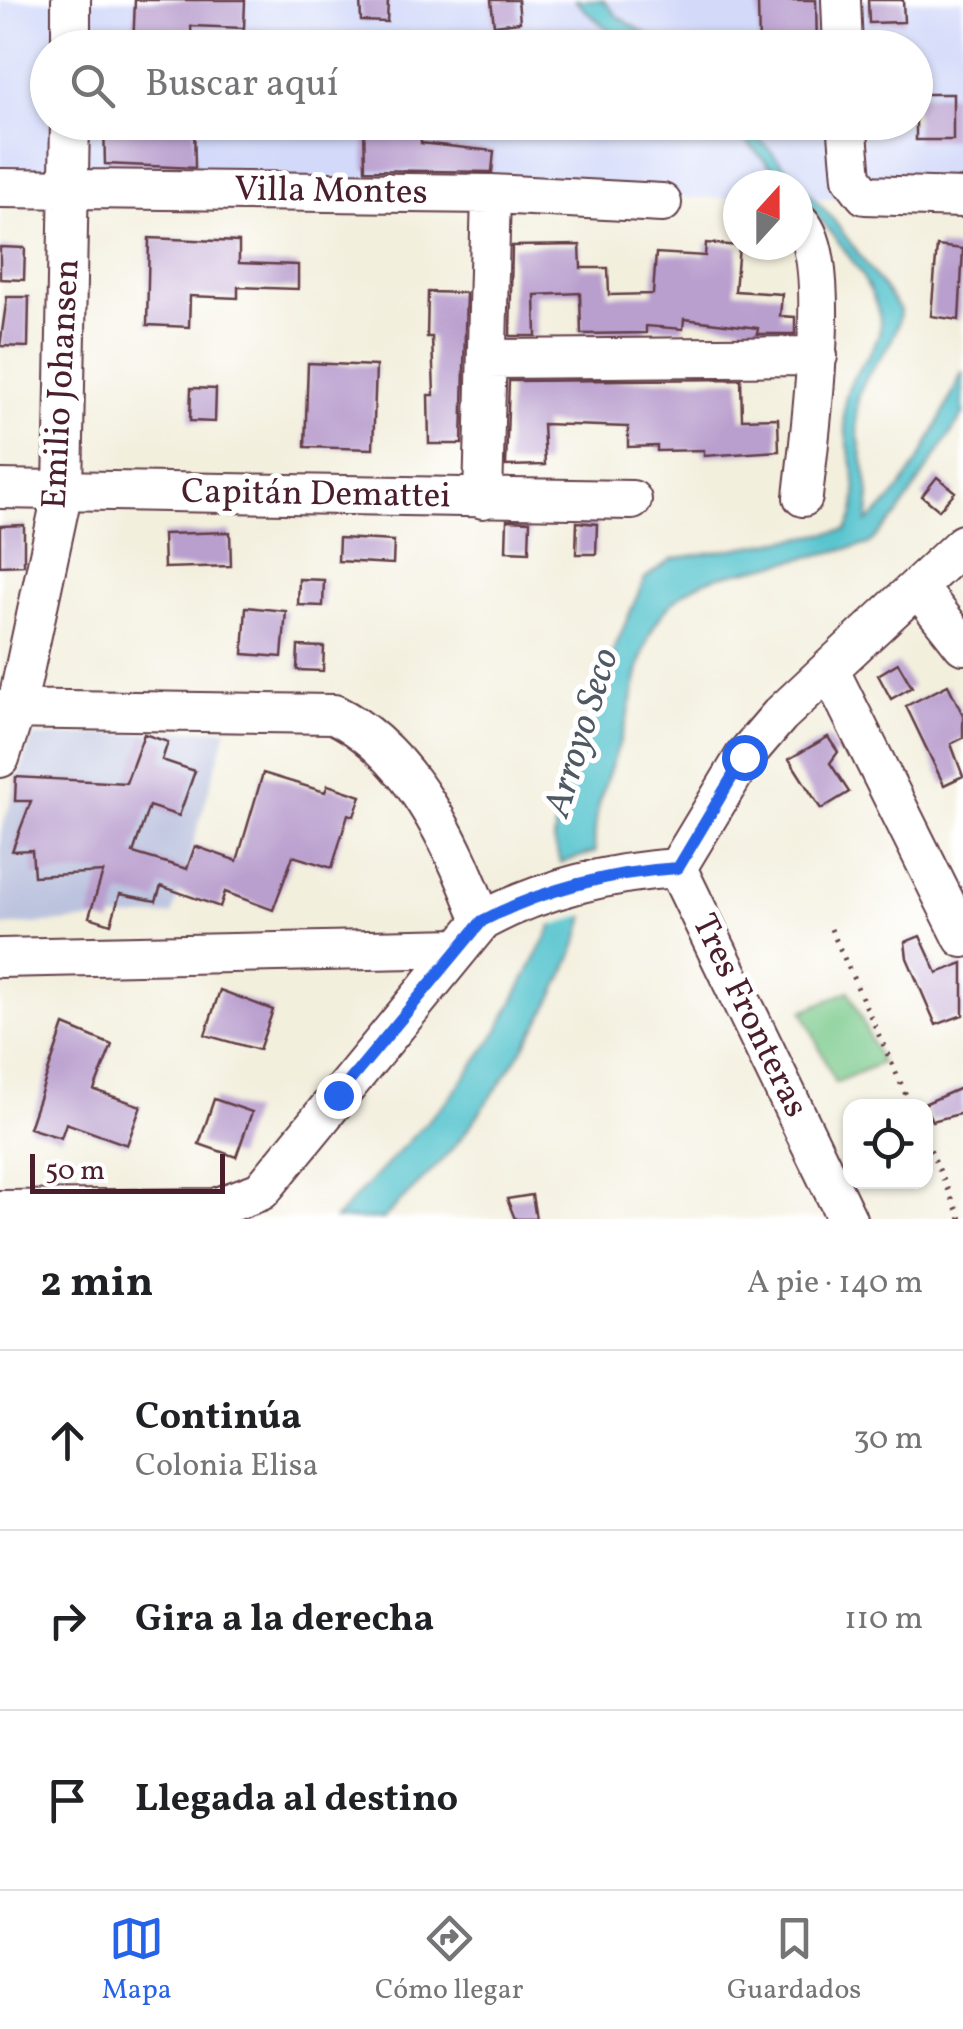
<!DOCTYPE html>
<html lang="es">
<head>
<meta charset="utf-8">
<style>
	:root { --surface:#fff; --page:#f2f2f2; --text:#202124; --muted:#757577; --line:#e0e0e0; --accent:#2563eb }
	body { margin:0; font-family:Vollkorn,serif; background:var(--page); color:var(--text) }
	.controls { position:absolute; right:30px; bottom:30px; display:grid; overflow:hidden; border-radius:20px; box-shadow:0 2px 8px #0004 }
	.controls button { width:90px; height:90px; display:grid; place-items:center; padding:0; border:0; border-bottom:2px solid var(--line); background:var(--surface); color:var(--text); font:50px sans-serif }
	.compass { position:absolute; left:723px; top:170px; width:90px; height:90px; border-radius:50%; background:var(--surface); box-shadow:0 2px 8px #0004; rotate:21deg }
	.scale { position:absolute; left:30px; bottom:25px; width:195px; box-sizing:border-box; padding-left:10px; border:5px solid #4a1f2b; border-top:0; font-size:28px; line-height:35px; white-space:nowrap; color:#4a1f2b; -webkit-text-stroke:8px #fff; paint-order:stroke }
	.stop { position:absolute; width:30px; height:30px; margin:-22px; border:8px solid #2563eb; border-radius:50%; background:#fff }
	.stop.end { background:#2563eb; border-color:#fff; box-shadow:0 2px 10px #0008 }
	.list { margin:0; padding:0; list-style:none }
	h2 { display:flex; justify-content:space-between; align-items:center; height:130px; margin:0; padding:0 40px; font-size:42px }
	h2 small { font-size:32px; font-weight:400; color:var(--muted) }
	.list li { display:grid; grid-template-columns:65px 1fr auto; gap:30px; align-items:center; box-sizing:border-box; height:180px; padding:0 40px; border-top:2px solid var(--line) }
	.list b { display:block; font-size:38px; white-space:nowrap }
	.list p { margin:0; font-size:32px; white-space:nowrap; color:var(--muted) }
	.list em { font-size:32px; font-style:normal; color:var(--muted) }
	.icon { flex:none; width:55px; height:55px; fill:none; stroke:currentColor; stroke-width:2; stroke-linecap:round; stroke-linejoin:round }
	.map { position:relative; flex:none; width:963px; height:1219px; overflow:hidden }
	.search { position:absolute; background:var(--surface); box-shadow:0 2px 8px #0004; left:30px; right:30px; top:30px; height:110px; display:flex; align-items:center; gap:25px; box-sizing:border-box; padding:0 35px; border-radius:55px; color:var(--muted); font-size:38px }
	.sheet { height:670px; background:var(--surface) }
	nav { display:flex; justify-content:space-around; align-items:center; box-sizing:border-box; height:140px; border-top:2px solid var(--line); background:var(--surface); font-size:28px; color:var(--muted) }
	nav a { display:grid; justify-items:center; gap:5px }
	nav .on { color:var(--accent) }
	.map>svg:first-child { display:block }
	.built { fill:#d2d9f9; fill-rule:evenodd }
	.industrial { fill:#bcc3de }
	.green { fill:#78c98a; stroke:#61745a; stroke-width:2.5 }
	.water { fill:#58c5cf; stroke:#51727d; stroke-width:2.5 }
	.pier { fill:#f3efdd }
	.building { fill:#b99fce }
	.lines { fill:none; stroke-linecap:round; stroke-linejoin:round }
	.minor-casing { stroke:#633e46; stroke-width:42 }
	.path { stroke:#633e46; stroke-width:5; stroke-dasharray:2.5 8; stroke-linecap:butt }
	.minor { stroke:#fff; stroke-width:38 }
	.route { stroke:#2563eb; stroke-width:12 }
	.labels { text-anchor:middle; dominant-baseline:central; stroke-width:10; stroke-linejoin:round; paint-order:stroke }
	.street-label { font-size:35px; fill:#4a1f2b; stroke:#fff }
	.water-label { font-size:38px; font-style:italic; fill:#4f5964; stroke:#fff }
</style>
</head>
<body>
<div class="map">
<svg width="963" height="1219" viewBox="0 0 963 1219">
	<rect width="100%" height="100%" fill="#fff"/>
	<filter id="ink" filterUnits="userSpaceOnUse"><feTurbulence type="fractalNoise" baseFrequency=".01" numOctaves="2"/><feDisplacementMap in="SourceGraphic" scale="20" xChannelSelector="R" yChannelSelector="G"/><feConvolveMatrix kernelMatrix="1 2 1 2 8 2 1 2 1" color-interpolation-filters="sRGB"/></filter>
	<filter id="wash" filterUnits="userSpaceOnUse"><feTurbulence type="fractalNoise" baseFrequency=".0048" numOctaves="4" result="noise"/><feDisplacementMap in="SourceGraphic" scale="40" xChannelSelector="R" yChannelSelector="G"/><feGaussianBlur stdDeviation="2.25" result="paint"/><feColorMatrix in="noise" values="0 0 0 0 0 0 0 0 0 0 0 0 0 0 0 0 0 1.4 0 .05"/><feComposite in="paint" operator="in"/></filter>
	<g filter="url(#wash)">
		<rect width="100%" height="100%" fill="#f3efdd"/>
		<path class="built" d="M0 0H963V200L798 198V185H738V198L0 189ZM48 48H916V122H48Z"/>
		<path class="industrial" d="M227 729 172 915 0 926V834L32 737Z"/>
		<path class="green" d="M849 991 881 1063 835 1083 803 1011Z"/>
		<path class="water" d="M575 0H603L617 16 667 47C628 48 602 27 575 0Z
			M728 123H745L832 218 900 310C898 350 864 366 858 399 850 441 877 482 867 522 909 493 941 418 963 371V415L897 515 869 544 716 577C692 585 670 600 656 623 638 653 636 693 625 726 612 769 591 806 595 852L560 863 554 841 556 816 616 645 645 578 672 559 847 530C869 490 844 455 844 412 844 377 867 366 878 337 893 300 823 221 798 195V185H789Z
			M586 909C575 976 509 1073 467 1130 444 1162 411 1190 383 1219H335L451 1096 496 1034 556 919Z"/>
		<path class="pier" d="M584 904 590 906V914L546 927 553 914Z"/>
		<g id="blocks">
			<path class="building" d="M135 0H245L244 28 191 26 192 48H133Z
				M360 0H388L387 22 361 21Z
				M491 0H518L520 22 494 25Z
				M758 0H816L817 48H759Z
				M868 0H903L904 22 869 23Z
				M916 94H953V140H916Z
				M104 122H194L195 168 105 164Z
				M364 122H420L421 143 494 151 492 172 365 170Z
				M149 238 239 242V263L298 265V289L238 287V298L190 296 189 327 147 325Z
				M706 243 739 246 735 291 782 294 780 316 795 317V334H757L758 328 684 319 683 329 646 326V333L581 334 580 293 535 295 536 336H510L512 246 580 245 581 268H608L609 295 653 294 656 253 705 256Z
				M937 246 963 249 959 320 931 316Z
				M0 247 25 248 24 280 0 279Z
				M428 292 466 293 462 444H429L428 395H434L432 337H427Z
				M7 297H29L28 347 0 346Z
				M308 363 376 366 373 449 305 447Z
				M741 379 742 419 778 418 779 451 704 456V450L657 451V446L628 447V427L543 424 545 465 506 466 509 381Z
				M191 388 216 389 215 422 190 421Z
				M937 477 955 492 939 510 922 496Z
				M507 520 530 521 529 552 506 551Z
				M577 522 597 524 596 554H576Z
				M24 525V565L0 566V526Z
				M230 532 231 566 164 568 163 534Z
				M339 538 394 541 393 564 338 561Z
				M299 579 324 580 323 606 298 605Z
				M246 607 286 611 282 657 243 654Z
				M298 646 324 647 323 671 297 670Z
				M898 663 912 687 891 699 878 675Z
				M948 685 963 715V738L951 744 963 776 944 785 906 706Z
				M144 734 168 742 162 760 195 771 179 816 149 806 133 853 187 869 195 846 237 861 263 773 325 792 328 785 361 796 354 816 348 814 332 868 293 856 273 910 225 892 220 907 161 886 156 901 120 894 111 924 89 917 103 872 34 876 32 850 12 851 31 801H15L16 777 126 783Z
				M828 737 838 752 830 763 849 792 821 809 789 759Z
				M920 936 937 973 963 963V1015L936 1025 907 958 905 942Z
				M220 990 273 1010 259 1050 205 1035Z
				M64 1025 112 1045 94 1090 141 1106 127 1145 66 1123 61 1138 29 1128Z
				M963 1087V1113L932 1121 924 1104Z
				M214 1099 252 1112 236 1157 199 1144Z
				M532 1195 536 1219H515L507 1199Z"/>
		</g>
	</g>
	<g filter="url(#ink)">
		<use href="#blocks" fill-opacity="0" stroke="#633e46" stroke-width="2.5"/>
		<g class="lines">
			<g class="minor-casing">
				<path id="minor" d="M841 0 843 48
					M71 48V0
					M847 122 852 178 865 195 963 198
					M0 188 491 194 662 203
					M798 221C837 252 808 446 803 497
					M487 359 818 356
					M0 489 632 500
					M483 499 491 194
					M919 589 963 645
					M829 669 963 938
					M0 709 334 714C410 751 454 845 482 921
					M0 758 16 709 63 490 70 122
					M677 868 744 757 780 715 963 544
					M677 868 847 1219
					M0 958 460 948
					M0 1210 215 1208 261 1191 482 921C541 889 612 872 677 868"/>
			</g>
			<path class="path" d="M831 929 911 1106
				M926 1140 961 1219"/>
			<use href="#minor" class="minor"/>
		</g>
	</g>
	<g class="lines" filter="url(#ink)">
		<path class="route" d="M338 1095 482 921C541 890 611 872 678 868L744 757"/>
	</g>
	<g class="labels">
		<g class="street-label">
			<text transform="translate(331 192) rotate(1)">Villa Montes</text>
			<text transform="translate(62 384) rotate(-87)">Emilio Johansen</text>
			<text transform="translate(316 495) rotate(1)">Capitán Demattei</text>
			<text transform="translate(749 1016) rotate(64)">Tres Fronteras</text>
		</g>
		<g class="water-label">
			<text transform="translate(583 733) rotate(-73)">Arroyo Seco</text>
		</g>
	</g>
</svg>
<div class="controls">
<button><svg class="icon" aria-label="locate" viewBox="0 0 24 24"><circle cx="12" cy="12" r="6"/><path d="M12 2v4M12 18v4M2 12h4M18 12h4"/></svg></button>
</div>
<svg class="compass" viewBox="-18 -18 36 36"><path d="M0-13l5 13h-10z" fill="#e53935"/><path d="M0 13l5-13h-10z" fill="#757577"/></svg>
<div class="scale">50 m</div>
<div class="stop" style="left:744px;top:757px"></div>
<div class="stop end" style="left:338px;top:1095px"></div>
<div class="search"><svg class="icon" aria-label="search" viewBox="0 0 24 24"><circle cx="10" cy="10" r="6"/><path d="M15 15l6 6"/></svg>Buscar aquí</div>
</div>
<section class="sheet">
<h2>2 min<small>A pie · 140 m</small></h2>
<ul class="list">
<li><svg class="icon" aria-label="ahead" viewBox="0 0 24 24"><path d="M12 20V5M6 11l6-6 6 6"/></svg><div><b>Continúa</b><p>Colonia Elisa</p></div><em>30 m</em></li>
<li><svg class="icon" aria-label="right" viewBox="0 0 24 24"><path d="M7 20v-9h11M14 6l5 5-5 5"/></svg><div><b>Gira a la derecha</b></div><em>110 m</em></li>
<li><svg class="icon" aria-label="arrive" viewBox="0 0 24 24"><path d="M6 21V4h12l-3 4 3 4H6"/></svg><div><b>Llegada al destino</b></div></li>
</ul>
</section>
<nav>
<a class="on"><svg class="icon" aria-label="map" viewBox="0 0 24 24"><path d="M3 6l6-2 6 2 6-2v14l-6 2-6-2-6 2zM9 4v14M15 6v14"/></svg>Mapa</a>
<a><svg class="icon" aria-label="directions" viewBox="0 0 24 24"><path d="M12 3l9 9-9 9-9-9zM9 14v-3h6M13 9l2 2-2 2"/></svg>Cómo llegar</a>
<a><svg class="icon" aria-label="saved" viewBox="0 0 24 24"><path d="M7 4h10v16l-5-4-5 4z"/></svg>Guardados</a>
</nav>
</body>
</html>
